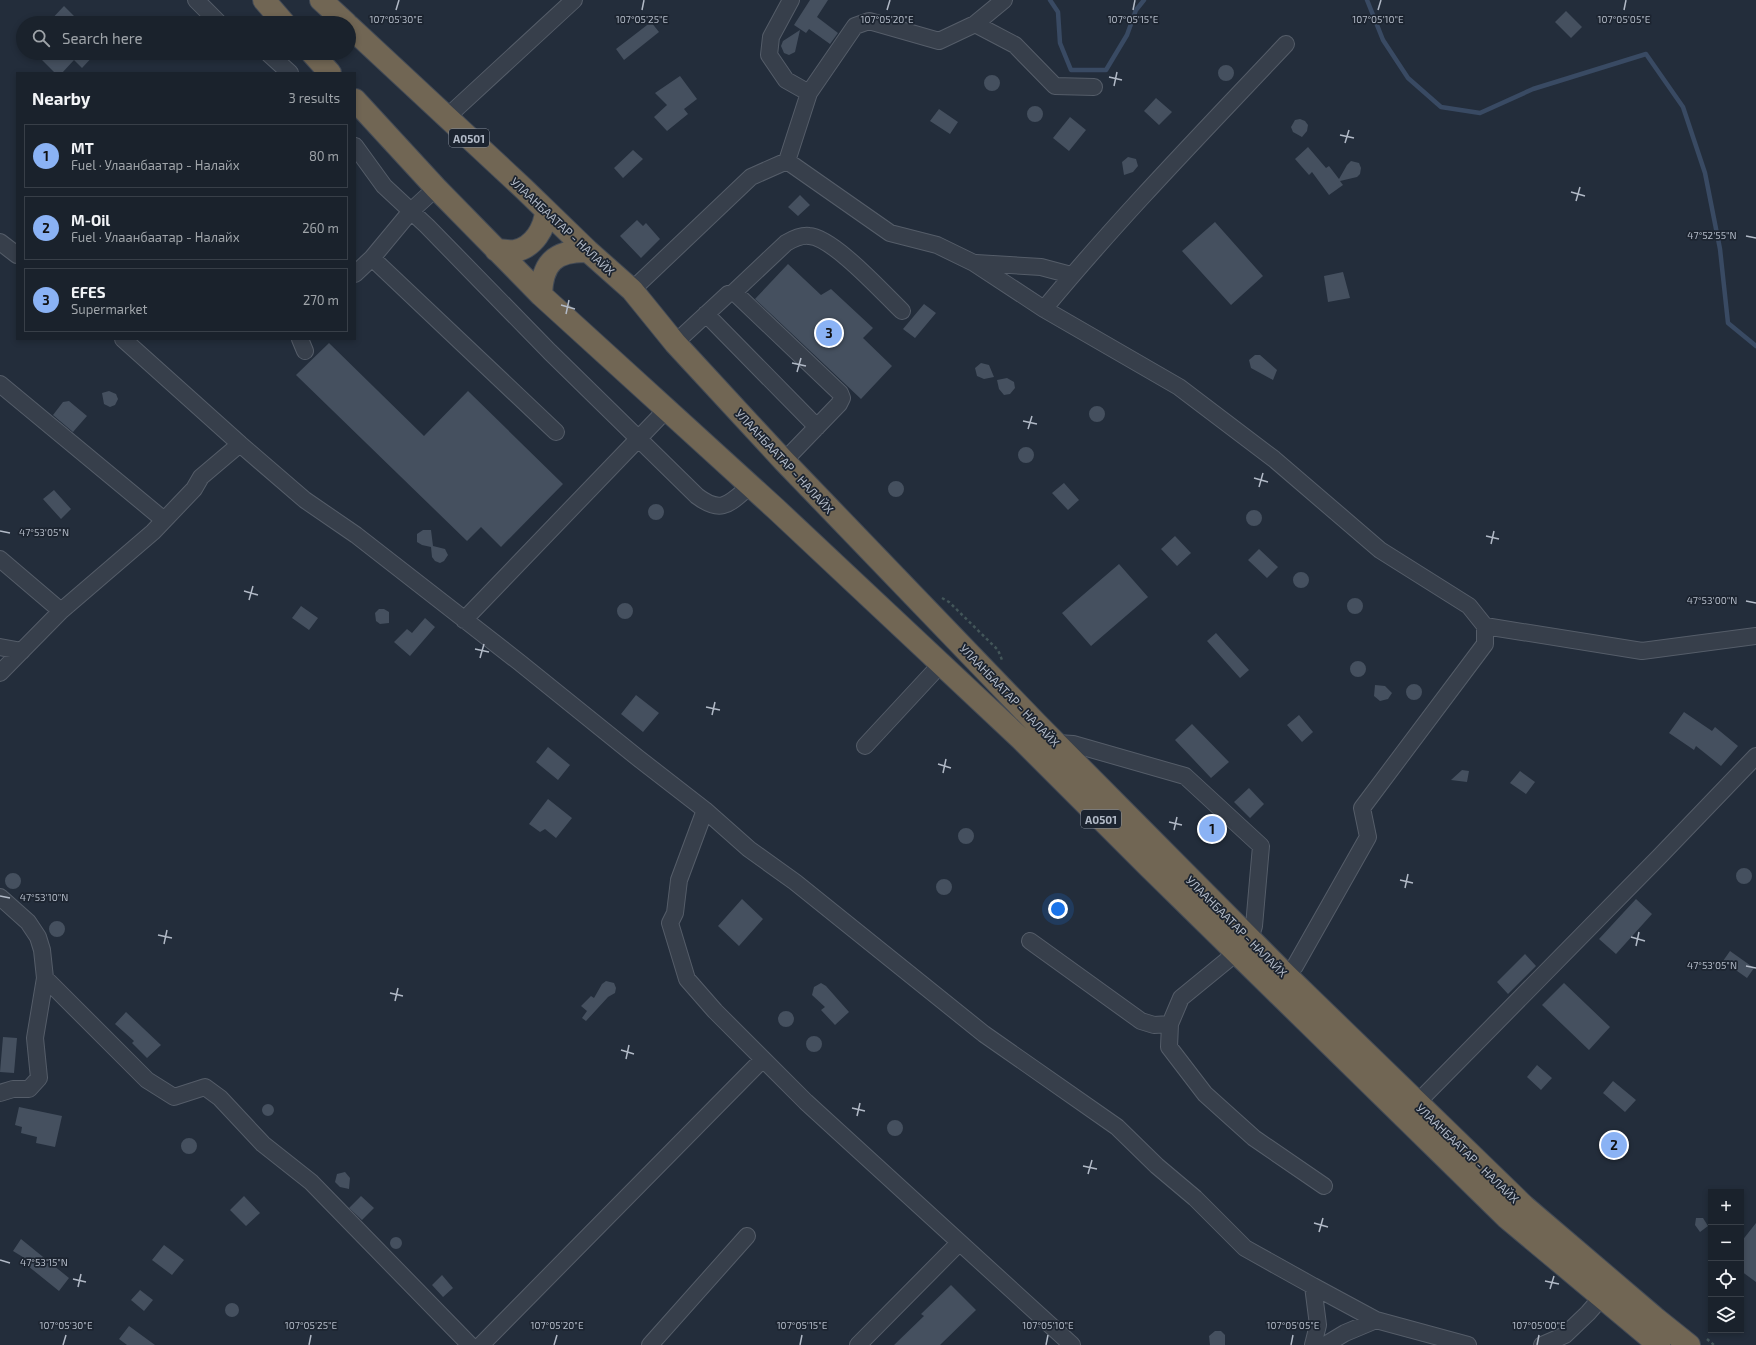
<!DOCTYPE html>
<html lang="en">
<head>
<meta charset="utf-8">
<style>
	:root { --surface:#1a222c; --page:#232a34; --text:#f1f3f6; --muted:#9fa4a9; --line:#383f48; --accent:#8ab2f4 }
	body { margin:0; font-family:"Exo 2",sans-serif; background:var(--page); color:var(--text) }
	.controls { position:absolute; right:12px; bottom:12px; display:grid; overflow:hidden; border-radius:0px; box-shadow:0 2px 6px #0003 }
	.controls button { width:36px; height:36px; display:grid; place-items:center; padding:0; border:0; border-bottom:1px solid var(--line); background:var(--surface); color:var(--text); font:20px sans-serif }
	.you { position:absolute; left:1058px; top:909px; width:14px; height:14px; margin:-10px; border:3px solid #fff; border-radius:50%; background:#1a73e8; box-shadow:0 0 0 6px #1a73e833 }
	.badge { display:grid; place-items:center; width:26px; height:26px; border-radius:50%; background:var(--accent); color:#111; font-size:13px; font-weight:700 }
	.pin { position:absolute; translate:-50% -50%; border:2px solid #fff; box-shadow:0 1px 4px #0006 }
	.list { margin:0; padding:0; list-style:none }
	h2 { display:flex; justify-content:space-between; align-items:center; height:52px; margin:0; padding:0 16px; font-size:17px }
	h2 small { font-size:13px; font-weight:400; color:var(--muted) }
	.list li { display:grid; grid-template-columns:26px 1fr auto; gap:12px; align-items:center; box-sizing:border-box; height:64px; margin:0 8px 8px; padding:0 8px; border:1px solid var(--line); border-radius:0px }
	.list b { display:block; font-size:15px; white-space:nowrap }
	.list p { margin:0; font-size:13px; white-space:nowrap; color:var(--muted) }
	.list em { font-size:13px; font-style:normal; color:var(--muted) }
	.icon { flex:none; width:22px; height:22px; fill:none; stroke:currentColor; stroke-width:2; stroke-linecap:round; stroke-linejoin:round }
	.map { position:relative; flex:none; width:1756px; height:1345px; overflow:hidden }
	.search { position:absolute; background:var(--surface); box-shadow:0 2px 6px #0003; left:16px; top:16px; width:340px; height:44px; display:flex; align-items:center; gap:10px; box-sizing:border-box; padding:0 14px; border-radius:22px; color:var(--muted); font-size:15px }
	.panel { position:absolute; background:var(--surface); box-shadow:0 2px 6px #0003; left:16px; top:72px; width:340px; height:268px; border-radius:0px }
	.map>svg:first-child { display:block }
	.lines { fill:none; stroke-linecap:round; stroke-linejoin:round }
	.stream { stroke:#394a63; stroke-width:4.5 }
	.building { fill:#45505f }
	.minor-casing { stroke:#555d69; stroke-width:18 }
	.highway-casing { stroke:#424a56; stroke-width:24 }
	.path { stroke:#435659; stroke-width:2.5; stroke-dasharray:3 3; stroke-linecap:butt }
	.minor { stroke:#373f4b; stroke-width:16 }
	.highway { stroke:#716654; stroke-width:22 }
	.ticks { fill:none; stroke:#b2bac7; stroke-width:1.5 }
	.labels { text-anchor:middle; dominant-baseline:central; stroke-width:3.5; stroke-linejoin:round; paint-order:stroke }
	.shield { fill:#1c2430; stroke:#858d9a; stroke-width:1 }
	.shield-label { font-size:11px; font-weight:bold; fill:#b2bac7 }
	.street-label { font-size:12px; fill:#b2bac7; stroke:#1c2430 }
	.ticks-label { font-size:10px; text-anchor:middle; fill:#b2bac7; stroke:#1c2430; stroke-width:3.5; stroke-linejoin:round; paint-order:stroke }
</style>
</head>
<body>
<div class="map">
<svg width="1756" height="1345" viewBox="0 0 1756 1345">
	<rect width="100%" height="100%" fill="#232d3b"/>
	<g class="lines">
		<path class="stream" d="M1050 0 1058 12 1060 43 1071 70H1106L1127 35 1136 10 1144 0
			M1367 0 1383 40 1408 78 1441 107 1480 113 1533 89 1646 54 1683 107 1705 173 1720 249 1728 323 1756 346"/>
	</g>
	<path class="building" d="M810 0H828L817 17 838 33 830 44 809 29 806 33 794 25Z
		M64 6 81 23H48Z
		M1566 11 1582 27 1571 38 1555 22Z
		M651 22 659 32 624 60 616 49Z
		M800 30 795 52 789 55 784 53 781 46 783 41Z
		M35 53H96L82 68 74 60 62 73H55Z
		M1218 73a8 8 0 1 1 16 0a8 8 0 1 1-16 0Z
		M984 83a8 8 0 1 1 16 0a8 8 0 1 1-16 0Z
		M680 76 697 99 684 109 688 114 667 131 654 117 667 105 655 93Z
		M1156 98 1172 112 1159 125 1144 111Z
		M1027 114a8 8 0 1 1 16 0a8 8 0 1 1-16 0Z
		M939 109 958 122 950 134 930 121Z
		M1070 117 1086 130 1069 151 1053 138Z
		M1300 119 1305 121 1308 125 1307 131 1302 137 1293 132 1291 127 1295 120Z
		M1308 147 1326 168 1329 166 1339 179 1347 165 1351 161 1359 163 1361 168 1360 174 1357 177 1340 181 1343 185 1329 195 1312 172 1309 175 1295 159Z
		M633 150 643 159 623 178 614 168Z
		M1128 157 1136 159 1138 166 1133 172 1124 175 1122 162Z
		M800 195 810 205 798 216 788 207Z
		M637 220 643 226 646 223 660 239 641 258 620 236Z
		M1215 222 1263 276 1231 305 1182 251Z
		M788 264 821 295 831 289 873 328 863 338 892 366 861 399 755 299Z
		M1343 272 1350 298 1328 302 1324 276Z
		M924 304 936 313 915 338 903 329Z
		M329 343 424 436 468 391 563 484 501 547 481 527 467 541 296 375Z
		M1255 355H1260L1277 370 1273 380 1251 368 1249 360Z
		M981 363 989 365 994 377 984 379 977 376 975 368Z
		M1007 378 1014 382 1015 388 1010 394 1004 395 999 389 997 380Z
		M109 391 116 394 118 399 115 405 110 407 104 404 102 393Z
		M69 401 87 416 73 432 53 415 63 402Z
		M1089 414a8 8 0 1 1 16 0a8 8 0 1 1-16 0Z
		M1018 455a8 8 0 1 1 16 0a8 8 0 1 1-16 0Z
		M888 489a8 8 0 1 1 16 0a8 8 0 1 1-16 0Z
		M1064 483 1079 500 1068 510 1052 493Z
		M54 490 71 509 61 519 43 499Z
		M648 512a8 8 0 1 1 16 0a8 8 0 1 1-16 0Z
		M1246 518a8 8 0 1 1 16 0a8 8 0 1 1-16 0Z
		M423 530H431L433 546 445 549 448 555 444 561 440 563 435 561 432 557 431 547 422 545 417 542V534Z
		M1175 536 1191 553 1177 566 1161 549Z
		M1259 549 1278 567 1267 578 1248 560Z
		M1119 564 1148 597 1091 646 1062 613Z
		M1293 580a8 8 0 1 1 16 0a8 8 0 1 1-16 0Z
		M1347 606a8 8 0 1 1 16 0a8 8 0 1 1-16 0Z
		M617 611a8 8 0 1 1 16 0a8 8 0 1 1-16 0Z
		M301 606 318 618 309 630 292 618Z
		M379 609H384L389 612V623L380 624 376 621 375 613Z
		M425 618 435 627 410 656 394 642 407 629 412 633Z
		M1216 633 1249 670 1240 678 1207 641Z
		M1350 669a8 8 0 1 1 16 0a8 8 0 1 1-16 0Z
		M1406 692a8 8 0 1 1 16 0a8 8 0 1 1-16 0Z
		M1375 685 1385 686 1392 693 1388 699 1380 701 1374 696Z
		M636 695 659 713 643 732 621 714Z
		M1684 712 1712 731 1715 727 1738 746 1721 766 1696 746 1694 750 1669 733Z
		M1299 715 1313 732 1302 742 1287 725Z
		M1192 724 1229 762 1211 778 1175 740Z
		M548 747 570 765 558 780 536 762Z
		M1462 770 1469 771 1467 782 1451 780Z
		M1520 771 1535 782 1526 794 1510 783Z
		M1249 788 1264 804 1250 818 1234 802Z
		M548 799 572 818 556 838 545 829 540 832 529 824Z
		M958 836a8 8 0 1 1 16 0a8 8 0 1 1-16 0Z
		M1736 876a8 8 0 1 1 16 0a8 8 0 1 1-16 0Z
		M5 881a8 8 0 1 1 16 0a8 8 0 1 1-16 0Z
		M936 887a8 8 0 1 1 16 0a8 8 0 1 1-16 0Z
		M742 899 763 919 739 946 718 926Z
		M1636 899 1652 914 1616 954 1599 939Z
		M49 929a8 8 0 1 1 16 0a8 8 0 1 1-16 0Z
		M1730 951 1754 968 1747 978 1723 961Z
		M1525 954 1536 966 1508 994 1497 982Z
		M606 981 614 983 616 988 615 993 608 997 586 1021 582 1018 587 1011 581 1006 591 996 594 998 602 984Z
		M821 983 826 986 849 1012 835 1025 821 1010 825 1007 812 995 814 987Z
		M1564 983 1610 1027 1589 1050 1542 1005Z
		M778 1019a8 8 0 1 1 16 0a8 8 0 1 1-16 0Z
		M126 1012 161 1045 147 1058 132 1043 134 1041 115 1024Z
		M806 1044a8 8 0 1 1 16 0a8 8 0 1 1-16 0Z
		M3 1037 17 1038 14 1073 0 1072Z
		M1537 1065 1552 1078 1541 1090 1527 1077Z
		M1613 1081 1636 1100 1625 1112 1603 1093Z
		M262 1110a6 6 0 1 1 12 0a6 6 0 1 1-12 0Z
		M19 1107 62 1116 55 1147 36 1143 37 1137 21 1133 22 1127 15 1125Z
		M887 1128a8 8 0 1 1 16 0a8 8 0 1 1-16 0Z
		M181 1146a8 8 0 1 1 16 0a8 8 0 1 1-16 0Z
		M345 1172 350 1178 349 1189 340 1187 335 1182 337 1174Z
		M244 1196 260 1213 246 1226 230 1210Z
		M361 1196 374 1208 362 1220 349 1208Z
		M1696 1218H1703L1708 1226 1700 1232 1695 1225Z
		M1756 1223V1282L1741 1271V1242Z
		M390 1243a6 6 0 1 1 12 0a6 6 0 1 1-12 0Z
		M21 1239 69 1278 59 1291 28 1266 31 1262 13 1251Z
		M164 1245 184 1260 172 1275 152 1260Z
		M442 1275 453 1288 443 1297 432 1285Z
		M951 1285 976 1310 940 1345H894L924 1316 921 1314Z
		M140 1290 153 1300 144 1311 131 1300Z
		M225 1310a7 7 0 1 1 14 0a7 7 0 1 1-14 0Z
		M129 1326 155 1345H127L119 1339Z
		M1215 1331H1221L1225 1335V1345H1210L1209 1336Z"/>
	<g class="lines">
		<g class="minor-casing">
			<path id="minor" d="M196 0 219 23
				M791 0 771 37 769 55 786 80 809 93
				M975 24 1015 45 1055 86 1094 87
				M268 53 290 73
				M447 117 574 0
				M355 146 384 186 427 226 550 352 697 496C722 515 730 503 750 486
				M787 161 890 233 937 245 974 263 1044 309 1179 387 1274 459 1380 550 1469 606 1485 626V644L1362 808 1368 837 1295 966 1286 975
				M0 242 17 255
				M372 258 556 432
				M976 263 1041 267 1071 275
				M355 274 372 258 411 211 436 188
				M632 290 751 177 787 161 809 93 855 26 869 21 939 41 975 24 1004 0
				M734 292 786 243C793 239 801 235 809 236 833 237 884 294 902 311
				M1044 309C1120 217 1204 131 1286 44
				M706 314 817 427
				M123 339 240 444
				M300 339 305 351
				M675 343 728 294 734 292 840 393 842 398 839 404 784 461
				M0 384 164 520
				M0 559 61 611
				M464 620 666 410
				M1485 626 1642 651 1756 636
				M0 647 22 651
				M0 673 61 611 153 532 194 489 201 477 240 444 305 500 356 535 519 662 638 758 705 810 749 849 795 882 984 1034 1117 1127 1157 1166 1195 1198 1245 1248 1313 1286 1318 1325 1313 1345
				M1057 743 1073 744 1185 776 1261 846 1254 926 1250 939
				M865 746 941 664
				M705 810 679 880 675 913 670 923 687 979 715 1011 806 1102 1072 1345
				M0 897 28 922 38 937 42 950 45 978 35 1038 39 1078 29 1089H13L0 1093
				M1030 941 1141 1021 1154 1025 1170 1024
				M1236 953 1181 998 1170 1024 1169 1047 1205 1094 1254 1138 1324 1186
				M45 978 147 1080 174 1097 205 1087 220 1098 263 1144 311 1182 470 1345
				M1417 1103 1660 856 1756 756
				M1313 1286 1376 1320 1468 1345
				M481 1345 762 1060
				M650 1345 747 1236
				M858 1345 959 1243
				M1325 1345 1345 1333 1376 1320
				M1542 1345 1565 1335 1588 1313 1601 1298"/>
		</g>
		<g class="highway-casing">
			<path id="highway" d="M264 0 284 23
				M321 0 346 23
				M349 26 523 188 588 251 632 290 675 343 784 461 1036 723 1286 975 1524 1206 1654 1317 1689 1345
				M312 53 330 73
				M355 100 436 188 541 295 776 509 1021 739 1148 866 1506 1217 1659 1345
				M496 250C502 250 510 252 515 251 534 247 545 228 546 211
				M541 295C542 263 555 250 588 251"/>
		</g>
		<path class="path" d="M942 598 949 602 998 650 1002 660
			M1707 1339 1714 1345"/>
		<use href="#minor" class="minor"/>
		<use href="#highway" class="highway"/>
	</g>
	<path class="ticks" d="M396 10 399 0M642 10 644 0M887 10 890 0M1133 10 1135 0M1378 10 1381 0M1624 10 1626 0M1109 77 1122 80M1114 86 1117 72M1340 135 1354 138M1345 143 1349 130M1571 192 1585 196M1576 201 1580 187M1746 236 1756 238M561 305 575 309M566 314 569 300M792 363 806 366M797 372 801 358M1023 421 1037 424M1028 429 1032 416M1254 478 1268 482M1259 487 1263 473M0 531 10 533M1486 536 1499 539M1491 544 1494 531M244 591 258 595M249 600 253 586M1746 601 1756 603M475 649 489 652M480 658 484 644M706 707 720 710M712 715 715 702M938 764 951 768M943 773 946 759M1169 822 1182 825M1174 830 1177 817M1400 880 1413 883M1405 888 1408 874M0 896 10 898M158 935 172 938M1631 937 1645 941M164 944 167 930M1636 946 1639 932M1746 966 1756 968M390 993 403 996M395 1001 398 988M621 1050 634 1054M626 1059 629 1045M852 1108 865 1111M857 1116 860 1103M1083 1166 1097 1169M1088 1174 1092 1160M1314 1223 1328 1227M1319 1232 1323 1218M0 1260 10 1263M73 1279 86 1282M1545 1281 1559 1284M78 1287 81 1274M1550 1289 1554 1276M63 1345 66 1335M309 1345 311 1335M554 1345 557 1335M800 1345 802 1335M1046 1345 1048 1335M1291 1345 1293 1335M1537 1345 1539 1335"/>
	<g class="labels">
		<g class="shield">
			<rect x="449" y="129" width="40" height="18" rx="3"/>
			<rect x="1081" y="810" width="40" height="18" rx="3"/>
		</g>
		<g class="shield-label">
			<text x="469" y="138">A0501</text>
			<text x="1101" y="819">A0501</text>
		</g>
		<g class="street-label">
			<text transform="translate(563 226) rotate(43)">УЛААНБААТАР - НАЛАЙХ</text>
			<text transform="translate(785 461) rotate(47)">УЛААНБААТАР - НАЛАЙХ</text>
			<text transform="translate(1010 695) rotate(46)">УЛААНБААТАР - НАЛАЙХ</text>
			<text transform="translate(1237 926) rotate(45)">УЛААНБААТАР - НАЛАЙХ</text>
			<text transform="translate(1468 1153) rotate(44)">УЛААНБААТАР - НАЛАЙХ</text>
		</g>
	</g>
	<g class="ticks-label">
		<text x="396" y="23">107°05'30"E</text>
		<text x="642" y="23">107°05'25"E</text>
		<text x="887" y="23">107°05'20"E</text>
		<text x="1133" y="23">107°05'15"E</text>
		<text x="1378" y="23">107°05'10"E</text>
		<text x="1624" y="23">107°05'05"E</text>
		<text x="1712" y="239">47°52'55"N</text>
		<text x="44" y="536">47°53'05"N</text>
		<text x="1712" y="604">47°53'00"N</text>
		<text x="44" y="901">47°53'10"N</text>
		<text x="1712" y="969">47°53'05"N</text>
		<text x="44" y="1266">47°53'15"N</text>
		<text x="66" y="1329">107°05'30"E</text>
		<text x="311" y="1329">107°05'25"E</text>
		<text x="557" y="1329">107°05'20"E</text>
		<text x="802" y="1329">107°05'15"E</text>
		<text x="1048" y="1329">107°05'10"E</text>
		<text x="1293" y="1329">107°05'05"E</text>
		<text x="1539" y="1329">107°05'00"E</text>
	</g>
</svg>
<div class="controls">
<button>+</button>
<button>−</button>
<button><svg class="icon" aria-label="locate" viewBox="0 0 24 24"><circle cx="12" cy="12" r="6"/><path d="M12 2v4M12 18v4M2 12h4M18 12h4"/></svg></button>
<button><svg class="icon" aria-label="layers" viewBox="0 0 24 24"><path d="M12 4l9 5-9 5-9-5zM3 14l9 5 9-5"/></svg></button>
</div>
<div class="you"></div>
<div class="pin badge" style="left:1212px;top:829px">1</div>
<div class="pin badge" style="left:1614px;top:1145px">2</div>
<div class="pin badge" style="left:829px;top:333px">3</div>
<div class="search"><svg class="icon" aria-label="search" viewBox="0 0 24 24"><circle cx="10" cy="10" r="6"/><path d="M15 15l6 6"/></svg>Search here</div>
<section class="panel">
<h2>Nearby<small>3 results</small></h2>
<ul class="list">
<li><span class="badge">1</span><div><b>MT</b><p>Fuel · Улаанбаатар - Налайх</p></div><em>80 m</em></li>
<li><span class="badge">2</span><div><b>M-Oil</b><p>Fuel · Улаанбаатар - Налайх</p></div><em>260 m</em></li>
<li><span class="badge">3</span><div><b>EFES</b><p>Supermarket</p></div><em>270 m</em></li>
</ul>
</section>
</div>
</body>
</html>
